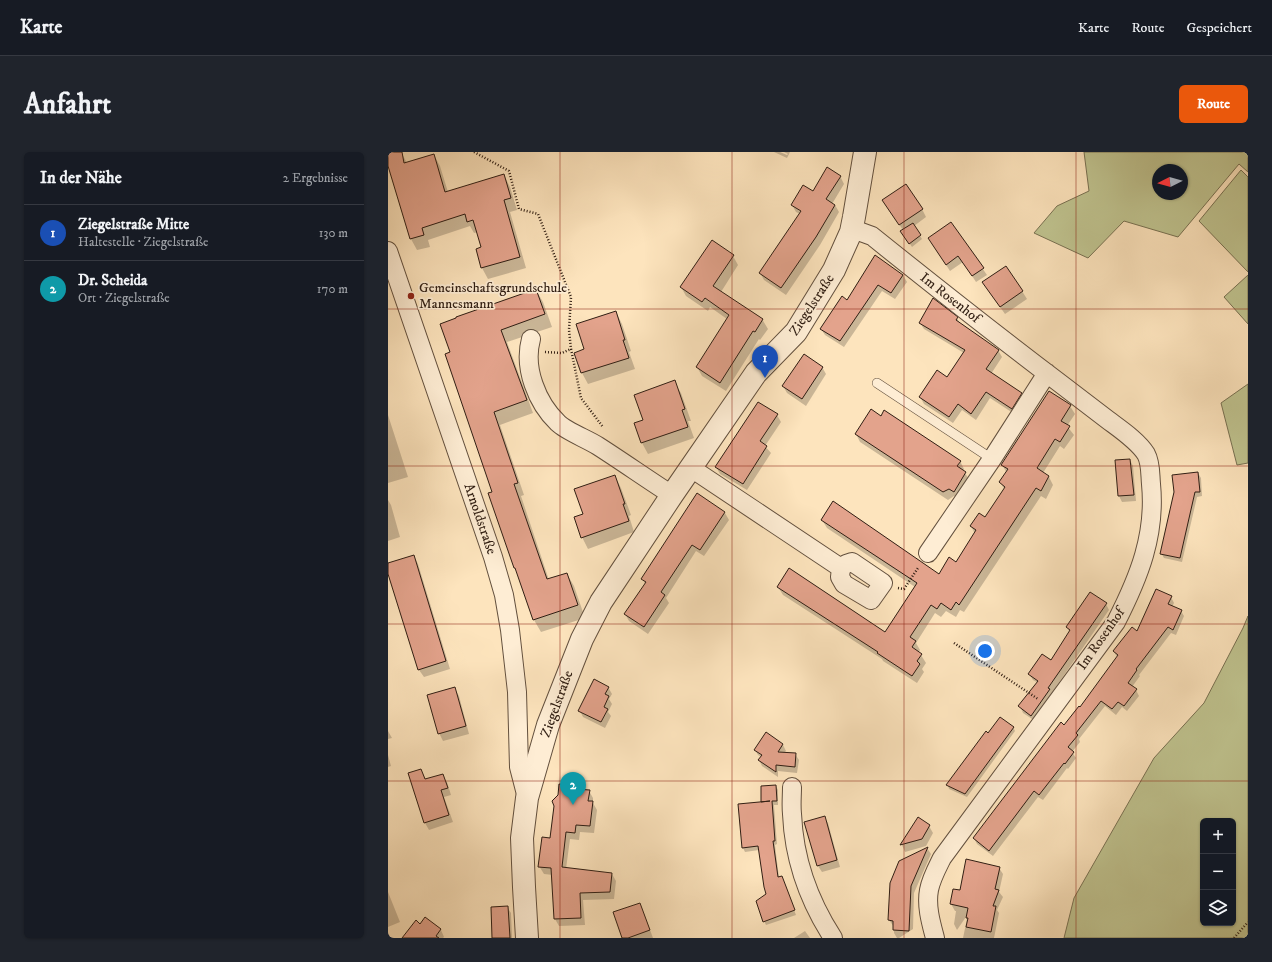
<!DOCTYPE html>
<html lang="de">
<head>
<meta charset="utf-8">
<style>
	:root { --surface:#171b24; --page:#20242c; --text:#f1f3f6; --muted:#9ea1a6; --line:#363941; --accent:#ea580c }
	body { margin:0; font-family:"IM FELL DW Pica",serif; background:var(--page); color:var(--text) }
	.controls { position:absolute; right:12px; bottom:12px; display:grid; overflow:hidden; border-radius:6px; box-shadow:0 1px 3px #0004 }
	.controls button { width:36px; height:36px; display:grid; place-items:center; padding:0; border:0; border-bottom:1px solid var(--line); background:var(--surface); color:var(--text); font:20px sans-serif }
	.compass { position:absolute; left:764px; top:12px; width:36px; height:36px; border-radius:50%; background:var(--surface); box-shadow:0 1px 3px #0004; rotate:264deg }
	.you { position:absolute; left:597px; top:499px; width:14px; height:14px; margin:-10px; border:3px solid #fff; border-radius:50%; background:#1a73e8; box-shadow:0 0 0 6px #1a73e833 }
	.badge { display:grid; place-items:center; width:26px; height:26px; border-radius:50%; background:var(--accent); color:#fff; font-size:13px; font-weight:700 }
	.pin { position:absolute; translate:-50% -33px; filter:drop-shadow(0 1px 2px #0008) }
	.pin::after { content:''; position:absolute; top:21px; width:14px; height:12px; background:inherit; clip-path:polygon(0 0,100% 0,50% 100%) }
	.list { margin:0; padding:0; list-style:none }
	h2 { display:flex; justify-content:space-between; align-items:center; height:52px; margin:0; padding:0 16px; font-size:17px }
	h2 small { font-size:13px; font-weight:400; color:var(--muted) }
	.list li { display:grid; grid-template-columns:26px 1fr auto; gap:12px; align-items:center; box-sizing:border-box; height:56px; padding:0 16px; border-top:1px solid var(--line) }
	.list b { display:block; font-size:15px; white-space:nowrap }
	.list p { margin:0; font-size:13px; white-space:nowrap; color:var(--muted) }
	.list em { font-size:13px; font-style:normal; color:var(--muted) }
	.icon { flex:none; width:22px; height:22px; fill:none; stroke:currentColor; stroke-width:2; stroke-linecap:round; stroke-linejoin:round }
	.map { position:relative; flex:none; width:860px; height:786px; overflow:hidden; border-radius:6px }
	header { display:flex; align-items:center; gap:24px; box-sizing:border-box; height:56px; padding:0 20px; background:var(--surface); border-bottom:1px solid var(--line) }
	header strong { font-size:19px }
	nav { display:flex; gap:22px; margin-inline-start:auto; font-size:14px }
	.intro { display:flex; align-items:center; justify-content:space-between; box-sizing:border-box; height:96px; padding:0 24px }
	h1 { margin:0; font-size:28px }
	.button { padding:10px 18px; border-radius:6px; background:var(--accent); color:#fff; font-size:14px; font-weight:700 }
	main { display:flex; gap:24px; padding:0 24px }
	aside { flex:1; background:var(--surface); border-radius:6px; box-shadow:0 1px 3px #0004 }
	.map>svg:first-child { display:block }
	.green { fill:#c0c490; stroke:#787152; fill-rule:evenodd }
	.shadow { fill:#0003 }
	.building { fill:#e3a38c; stroke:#301e13 }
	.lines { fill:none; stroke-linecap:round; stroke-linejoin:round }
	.service-casing { stroke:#63503e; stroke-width:10 }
	.minor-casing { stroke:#63503e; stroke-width:20 }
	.tertiary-casing { stroke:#63503e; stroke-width:24 }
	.path { stroke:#301e13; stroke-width:2.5; stroke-dasharray:1 2; stroke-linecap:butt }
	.service { stroke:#feedd4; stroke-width:9 }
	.minor { stroke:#feedd4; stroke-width:18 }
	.tertiary { stroke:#feedd4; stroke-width:22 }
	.grid { fill:none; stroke:#8f2418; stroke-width:1; stroke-opacity:0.55 }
	.poi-dot { fill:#8f2418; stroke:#feedd4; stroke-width:1.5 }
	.labels { text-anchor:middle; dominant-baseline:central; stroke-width:3.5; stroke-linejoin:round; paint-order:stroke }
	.poi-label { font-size:14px; fill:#301e13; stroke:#feedd4; text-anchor:start }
	.street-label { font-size:14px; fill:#301e13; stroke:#feedd4 }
</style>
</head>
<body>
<header>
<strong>Karte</strong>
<nav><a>Karte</a><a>Route</a><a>Gespeichert</a></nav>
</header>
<div class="intro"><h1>Anfahrt</h1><a class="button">Route</a></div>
<main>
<aside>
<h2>In der Nähe<small>2 Ergebnisse</small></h2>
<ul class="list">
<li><span class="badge" style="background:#1a4fb4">1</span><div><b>Ziegelstraße Mitte</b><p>Haltestelle · Ziegelstraße</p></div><em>130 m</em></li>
<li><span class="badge" style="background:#0f9aa8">2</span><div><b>Dr. Scheida</b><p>Ort · Ziegelstraße</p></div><em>170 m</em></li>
</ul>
</aside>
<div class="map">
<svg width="860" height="786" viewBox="0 0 860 786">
	<rect width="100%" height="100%" fill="#fde4bd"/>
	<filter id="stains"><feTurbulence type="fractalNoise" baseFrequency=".005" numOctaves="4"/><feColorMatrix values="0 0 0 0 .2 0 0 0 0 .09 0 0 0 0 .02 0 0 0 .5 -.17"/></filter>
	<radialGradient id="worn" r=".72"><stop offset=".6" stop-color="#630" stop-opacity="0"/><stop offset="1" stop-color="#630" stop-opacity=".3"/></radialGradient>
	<path class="green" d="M696 0H860V20L851 12 790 85 736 69 700 106 646 81 669 54 701 39ZM770 18H794V42H770Z
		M853 18 860 25V120L811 69Z
		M860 123V172L836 145Z
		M860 232V311L849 313 833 251Z
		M860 464V786H676L686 746 766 606 816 551 855 476ZM815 669H845V771H815Z"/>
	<path class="shadow" d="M8 0H13L19 11 46 3 52 14 60 40 116 23 122 35 129 58 122 60 138 116 100 127 94 116 95 95 90 80 86 81 82 74 40 88 42 95 29 98 23 87 0 10V2Z
		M386 0H392L399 3 400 2 396 0H402L399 6Z
		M452 24 456 32 444 52 447 53 451 60 432 93 398 143 376 128 372 121 412 62 408 60 404 53Z
		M500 56 534 57 538 65 526 74 534 87 524 95 516 83 515 78Z
		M563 71 599 123 588 130 575 110 562 119 545 93Z
		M345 104 350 113 333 140 374 167 380 177 372 188 371 187 338 239 314 224 309 215 339 167 322 155 320 159 298 144 293 135Z
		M487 105 515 123 519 130 507 147 494 139 456 195 437 183 433 177 460 149Z
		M148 138 155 150 164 175 119 190 145 261 112 273 136 343 133 344 161 428 179 422 186 434 197 466 153 480 146 468 131 422 127 416 106 340 63 201Z
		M600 138 634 139 639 147 617 162Z
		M228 160 234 172 243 199 241 200 247 217 200 232 194 221 188 201 197 198Z
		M569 166 572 172 610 198 614 205 603 222 633 242 637 248 628 263 602 246 588 268 574 258 565 271 536 252 532 245 559 227 576 201 536 177 532 171Z
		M434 215 438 222 418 254 399 241 395 234Z
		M286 230 293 241 303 269H300L306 286 260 302 254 291 247 272 257 268Z
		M682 254 687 262 679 274 686 283 676 297 672 294 655 321 661 325 665 333 658 347 653 344 576 460 572 458 568 465 558 459 553 465 547 461 528 491 532 498 530 501 533 503 538 511 534 517 536 520 529 531 495 509 494 507 395 443 390 435 497 481 527 435 439 376 434 368 551 423 568 411 587 382 583 374 597 367 617 338 612 330 619 321 614 313Z
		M0 263 20 325 0 331Z
		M389 263 393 270 377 294 383 301 359 338 332 322 328 315Z
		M468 282 572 309 576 317 575 319 577 321 582 329 570 347 566 344 560 348 472 290Z
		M742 308 745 314 748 349 734 350 731 344 728 309Z
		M810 321 813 326 814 344 809 345 794 410 776 406 773 401Z
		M227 324 233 336 243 363 241 364 246 380 200 397 194 385 196 363Z
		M309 343 337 361 341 368 316 404 308 399 278 446 281 451 260 482 241 469 237 462 257 432 255 428Z
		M0 348 3 353 12 385 0 389Z
		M26 404 30 412 62 517 36 525 31 518 0 419V412Z
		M783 445 786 451 784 455 793 459 796 464 788 483 783 481 751 523 752 524 744 535 748 538 751 544 739 559 734 555 728 563 717 554 691 587 692 590 684 600 688 606 680 617 679 616 655 648 650 645 605 704 589 692 586 686 692 556 730 506 726 500 750 481Z
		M718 452 721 458 663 542 664 544 647 569 635 561 632 554 650 531 645 528 641 522 664 510 682 481 679 475Z
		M220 535 224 542 221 547 224 552 220 560 223 564 217 576 195 565 192 559Z
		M67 537 71 544 81 582 55 589 51 581Z
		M625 575 627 579 579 645 561 637 560 633Z
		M0 579 4 586 0 587Z
		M378 582 395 593 398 599 396 601 407 602 411 608 409 621 390 619V625L374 614 371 608 373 605 370 603 367 598Z
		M0 603 3 614 0 615Z
		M33 618 38 628 54 623 59 630 63 643 56 645 65 670 41 678 37 671 21 622Z
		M388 634 390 638V653H386L389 692 387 693 391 726 395 729 408 763 378 773 376 769 379 742 371 698 357 700 355 696 375 651Z
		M186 635 188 638 201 639 205 646V651L209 658 206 681 192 680 191 688 182 687 178 717 224 722 228 729 226 747 195 748 197 773 171 774 167 767 165 723 156 722 151 714Z
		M436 665 440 671 452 715 434 720 430 714Z
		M530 667 541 674 545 681 538 694 517 700 514 693Z
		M539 696 543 702 526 741 525 777 511 786H509L506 781V775L501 768Z
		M611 716 615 722 611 740 615 745 609 758 611 761 606 786H575L580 762 569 778 566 772 568 759H567L563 752 573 740Z
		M0 740 12 770 0 775Z
		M251 752 255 759 265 786H235Z
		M119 755 123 761 124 786H106Z
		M38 767 53 778 56 785 55 786H15L33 773Z
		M417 779 422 786H406Z"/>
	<path class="building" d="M0 0H14L16 11 46 2 57 40 116 22 123 46 116 48 132 105 93 116 88 97 93 95 85 68 79 70 77 62 34 76 36 83 22 87 0 14Z
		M439 15 453 24 438 47 447 53 428 85 393 136 371 121 413 59 403 53 415 33 425 39Z
		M518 32 535 57 511 73 494 48Z
		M563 70 596 116 584 124 570 104 558 113 540 86Z
		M525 71 533 83 521 92 512 79Z
		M324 88 346 103 325 134 375 167 367 180 365 179 332 231 308 215 341 163 317 146 314 150 292 135Z
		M487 103 515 123 503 141 490 133 452 189 432 177 454 144 459 148Z
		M618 114 635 139 612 155 594 130Z
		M148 137 157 162 113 178 139 248 106 260 130 331 126 332 159 427 179 421 190 453 145 468 127 416H126L100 341 104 340 57 202 62 200 52 172 68 166V165Z
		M545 146 570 165 568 168 611 198 598 217 634 241 624 257 598 240 583 262 570 252 561 265 531 245 549 218 559 225 577 198 531 171Z
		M228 159 237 188H235L241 206 193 221 186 201 196 197 188 172Z
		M416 202 435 215 414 247 394 234Z
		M287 228 297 257 294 258 300 275 253 291 246 271 255 268 246 243Z
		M661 239 683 253 673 269 682 274 672 290 667 287 649 316 661 324 653 339 648 336 571 453 568 450 563 458 553 451 549 457 543 453 522 485 528 489 524 495 534 502 529 509 532 512 524 524 489 501 490 500 389 435 401 416 497 480 529 431 433 368 445 349 551 422 561 405 568 410 588 378 582 374 591 361 597 365 617 335 611 330 620 317 613 313Z
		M370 250 390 262 372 289 379 294 355 332 327 315Z
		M483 257 493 264 496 258 573 309 569 314 578 320 566 340 561 337 555 340 467 282Z
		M742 307 746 343 730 344 727 308Z
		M810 320 812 340H807L792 406 772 402 786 340 784 323Z
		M227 323 237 352H235L241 369 193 386 186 365 195 362 186 337Z
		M309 341 337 360 312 398 304 393 273 440 277 443 256 475 236 462 258 430 253 427Z
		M26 403 58 509 30 518 0 422V411Z
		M768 437 784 444 780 452 794 458 785 478 780 475 748 517 749 518 740 531 749 537 736 554 730 550 724 557 713 549 688 581 690 583 680 595 686 600 677 612 676 611 651 643 646 639 601 699 585 686 673 570 676 573 691 554 692 555 730 503 725 499 744 475 749 479Z
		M702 440 719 451 660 536 662 537 643 564 630 554 650 529 640 522 654 502 663 508 682 478 678 475Z
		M206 527 221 535 217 542 221 544 216 555 220 557 213 570 190 559Z
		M67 535 78 574 50 582 39 543Z
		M612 565 626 575 577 642 558 633 598 579 600 581Z
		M378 580 395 592 390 600 408 601 407 615 388 613V620L370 608 374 603 366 598Z
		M33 617 37 627 55 622 60 636 53 638 61 663 36 671 20 621Z
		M171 632 187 634V637L202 638 200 649H205L202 674 188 673 187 681 178 680 174 715 224 721 222 740 192 741 193 766 166 767 163 716 150 715 154 685 162 686 166 654 164 649 170 643Z
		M388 633 389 649H384L387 689H385L390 725 394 724 407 758 375 770 368 749 378 742 376 735 370 694 354 696 350 652 382 649 373 650V634Z
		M437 664 449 708 429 714 416 670Z
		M530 665 542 673 534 687 512 693Z
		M540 695 523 734 521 779 505 778V769L500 768 502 731 511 709Z
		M578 707 612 715 607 737 611 738 605 754H608L603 780 578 775 580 766H578L580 756 562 752 565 737 572 738Z
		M252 751 262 778 240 786H234L225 760Z
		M120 754 122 786H104L103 755Z
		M37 765 53 777 48 784 51 786H14L28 768 32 772Z"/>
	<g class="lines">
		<g class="service-casing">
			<path id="service" d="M489 231 604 307"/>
		</g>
		<g class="minor-casing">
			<path id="minor" d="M463 80H473L484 84C545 133 607 182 669 229 686 242 703 255 720 268 732 277 750 289 758 302 763 311 762 322 763 332 768 383 751 425 728 470L554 706C549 716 543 727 541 738 538 754 543 771 547 786
				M0 99 105 405 116 443 122 478 129 540 131 615 139 646
				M143 187C135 216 149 251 170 271 178 279 199 287 210 294 235 310 259 327 284 343
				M303 316 453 416 452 425 456 432 483 448 495 431 464 410 458 412 453 416
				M540 401 604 307 659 221
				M404 635C404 644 403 653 404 662 406 707 421 749 445 786"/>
		</g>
		<g class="tertiary-casing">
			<path id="tertiary" d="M139 786 136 735 134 686 139 646 160 573 194 487 213 450 284 343 368 221 408 180 446 118 463 80 466 65 477 0"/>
		</g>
		<path class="path" d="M86 0 121 19 131 57 150 62 183 145 181 178 183 197
			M157 200 174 201 183 197 193 246 215 275
			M510 436 516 437 530 416
			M566 491 650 547
			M846 786 860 770"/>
		<use href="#service" class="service"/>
		<use href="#minor" class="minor"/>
		<use href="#tertiary" class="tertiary"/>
	</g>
	<path class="grid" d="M172 0V786M344 0V786M516 0V786M688 0V786M0 157H860M0 314H860M0 472H860M0 629H860"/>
	<circle class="poi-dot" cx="23" cy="144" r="4"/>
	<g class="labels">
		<g class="poi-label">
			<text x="31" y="136">Gemeinschaftsgrundschule<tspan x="31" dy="16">Mannesmann</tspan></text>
		</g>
		<g class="street-label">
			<text transform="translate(562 146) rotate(38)">Im Rosenhof</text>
			<text transform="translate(424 153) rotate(-57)">Ziegelstraße</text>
			<text transform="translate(92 367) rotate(71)">Arnoldstraße</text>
			<text transform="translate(713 487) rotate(-55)">Im Rosenhof</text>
			<text transform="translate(169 552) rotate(-70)">Ziegelstraße</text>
		</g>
	</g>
	<rect width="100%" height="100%" filter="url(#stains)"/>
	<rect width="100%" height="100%" fill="url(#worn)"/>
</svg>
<div class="controls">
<button>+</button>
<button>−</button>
<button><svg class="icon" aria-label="layers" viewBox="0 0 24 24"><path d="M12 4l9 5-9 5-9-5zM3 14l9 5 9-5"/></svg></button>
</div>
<svg class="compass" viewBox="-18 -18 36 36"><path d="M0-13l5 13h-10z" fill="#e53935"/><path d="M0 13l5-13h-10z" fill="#9ea1a6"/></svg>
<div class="you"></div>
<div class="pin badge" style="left:377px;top:226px;background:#1a4fb4">1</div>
<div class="pin badge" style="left:185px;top:653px;background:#0f9aa8">2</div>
</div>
</main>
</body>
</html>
